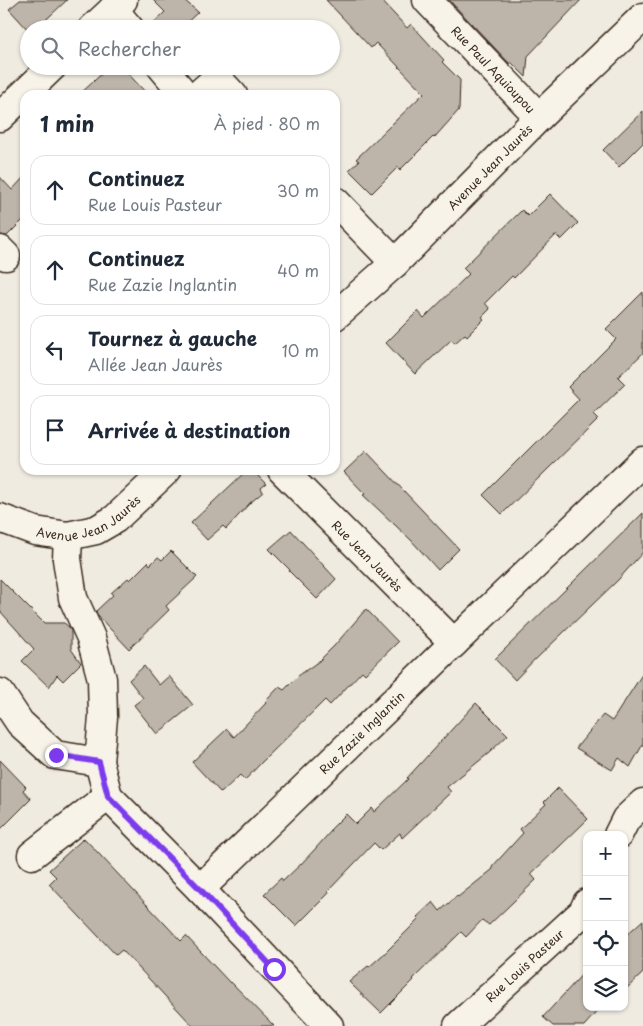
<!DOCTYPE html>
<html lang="fr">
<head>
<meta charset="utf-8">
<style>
	:root { --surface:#fff; --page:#f2f2f3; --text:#1f2937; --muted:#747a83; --line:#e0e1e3 }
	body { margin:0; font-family:"Playpen Sans",sans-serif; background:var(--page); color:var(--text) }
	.controls { position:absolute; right:15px; bottom:15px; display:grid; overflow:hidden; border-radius:10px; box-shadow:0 1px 4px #0004 }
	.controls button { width:45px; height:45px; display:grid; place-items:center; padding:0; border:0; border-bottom:1px solid var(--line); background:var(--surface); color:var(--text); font:25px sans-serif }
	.stop { position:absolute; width:15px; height:15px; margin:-11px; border:4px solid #7c3aed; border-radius:50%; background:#fff }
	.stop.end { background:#7c3aed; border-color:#fff; box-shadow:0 1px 5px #0008 }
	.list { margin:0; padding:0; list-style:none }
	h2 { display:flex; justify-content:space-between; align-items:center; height:65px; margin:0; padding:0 20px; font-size:21px }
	h2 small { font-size:16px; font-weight:400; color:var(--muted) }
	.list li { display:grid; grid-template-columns:32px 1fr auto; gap:15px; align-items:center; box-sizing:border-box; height:70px; margin:0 10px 10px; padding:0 10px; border:1px solid var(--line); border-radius:15px }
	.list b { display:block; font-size:19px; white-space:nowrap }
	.list p { margin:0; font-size:16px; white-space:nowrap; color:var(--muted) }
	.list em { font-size:16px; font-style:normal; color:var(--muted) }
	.icon { flex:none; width:28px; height:28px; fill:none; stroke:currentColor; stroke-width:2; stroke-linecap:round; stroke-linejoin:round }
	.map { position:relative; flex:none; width:643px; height:1026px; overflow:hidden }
	.search { position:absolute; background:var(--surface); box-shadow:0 1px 4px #0004; left:20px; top:20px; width:320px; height:55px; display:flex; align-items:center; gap:12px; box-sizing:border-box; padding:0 18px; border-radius:28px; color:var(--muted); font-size:19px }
	.panel { position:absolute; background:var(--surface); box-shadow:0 1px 4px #0004; left:20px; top:90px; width:320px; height:385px; border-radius:15px }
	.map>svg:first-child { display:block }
	.building { fill:#bdb5aa; stroke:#3b2a1e }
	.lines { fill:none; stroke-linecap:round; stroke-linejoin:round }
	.minor-casing { stroke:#3b2a1e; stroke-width:31 }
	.minor { stroke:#f7f3e8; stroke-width:28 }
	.route { stroke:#7c3aed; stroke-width:6 }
	.labels { text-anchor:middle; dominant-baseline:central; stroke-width:4; stroke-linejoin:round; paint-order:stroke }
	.street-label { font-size:12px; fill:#3b2a1e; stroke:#f7f3e8 }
</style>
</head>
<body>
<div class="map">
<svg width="643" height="1026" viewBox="0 0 643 1026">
	<rect width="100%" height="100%" fill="#efebe0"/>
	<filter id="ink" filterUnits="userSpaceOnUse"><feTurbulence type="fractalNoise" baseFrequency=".02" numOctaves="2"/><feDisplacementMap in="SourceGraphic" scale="10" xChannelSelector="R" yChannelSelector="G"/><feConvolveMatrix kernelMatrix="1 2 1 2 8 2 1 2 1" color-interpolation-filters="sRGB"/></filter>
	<g filter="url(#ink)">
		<path class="building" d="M20 0H67L36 29H29V31L9 9Z
			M153 0H184L198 12 180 29H147L165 12Z
			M326 0H381L407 28 411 24 444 60 442 62 460 80 459 110 434 138 433 137 400 170 398 167 372 193 349 170 359 161 356 159 424 93 376 43 371 48Z
			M449 0H581L528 56 526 77 511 62 510 64Z
			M110 66H121L148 95H79Z
			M643 111V143L619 167 603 150Z
			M25 176V218L7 236 0 235V177L12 190Z
			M550 194 578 223 561 240 556 235 514 278 512 276 485 303 490 309 482 317 484 319 467 336 465 334 455 343 451 340 415 374 386 343 418 311 424 318 469 274 463 268 522 210 528 216Z
			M643 292V353L618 377 625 384 594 414 599 419 502 514 483 495 579 399 568 387 616 339 606 329Z
			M366 451 459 549 438 570 411 540 363 495 365 494 344 472Z
			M247 470H252L266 484 261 488 263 492 250 503 226 529 223 526 207 540 191 523Z
			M643 513V552L618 580 535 660V659L515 680 495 659Z
			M291 530 336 579 317 599 289 571 290 570 269 549Z
			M171 551 197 577 166 606 169 610 129 649 98 616 96 611 113 595 111 593 128 578 130 580 148 562 150 565 158 557 162 560Z
			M0 579 44 623H64L69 627 71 631V649L81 663 63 681 57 675 49 687 22 661 34 649 0 611Z
			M366 609 398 642 365 674 362 671 330 705 325 700 261 763 245 780 240 775 221 793 192 762 227 729 234 737 266 703 265 702 279 687 284 690 298 676 319 661 335 645Z
			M144 666 159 685 169 676 193 705 157 734 134 705 143 698 129 680Z
			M643 673V744L630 767 619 758 612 770 576 748 603 715 612 721Z
			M476 703 508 735 489 753 447 787 451 792 402 838 400 833 381 850 374 843 328 891 329 893 296 926 264 894 281 878 283 881 302 863 316 848 331 831 330 830 346 814 356 824 372 808 374 812 408 779 407 778Z
			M0 760 26 787 23 790 31 799 0 830Z
			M558 788 588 819 531 874 536 880 489 925 482 920 466 937 461 932 413 979 414 980 381 1013 349 982 368 966 369 967 386 952 419 919 417 917 433 902 440 911 457 896 458 897 493 869 492 867 523 833 520 829 546 804 544 802Z
			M84 838 181 941 186 936 230 983 231 982 274 1026H193L122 950 116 955 49 884 56 877 49 870Z
			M643 920V973L627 988 624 985V937Z
			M587 969V1007H601L584 1026H553L543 1017Z"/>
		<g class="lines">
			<g class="minor-casing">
				<g id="minor">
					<path id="s1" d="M427 0 539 117"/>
					<path d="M113 9 130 29"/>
					<path d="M92 29 123 0"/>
					<path d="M161 66 185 95"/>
					<path d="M198 95 217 78 233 95"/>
					<path d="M0 117 53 66"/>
					<path d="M335 201 395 263"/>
					<path d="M0 250 6 256"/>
					<path id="s2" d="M335 316 395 263 539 117 643 17"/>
					<path id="s3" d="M282 470 454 643"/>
					<path id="s4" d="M0 518 35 531 68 536 96 530 115 519 167 470"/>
					<path d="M0 693 20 723 55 755 99 762 103 717 102 679 91 638 73 598 67 559 68 536"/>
					<path id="s5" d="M99 762 108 796 200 889 454 643 643 461"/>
					<path d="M618 835 626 819 643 803"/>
					<path d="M32 855 108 796"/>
					<path d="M200 889 329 1026"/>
					<path id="s6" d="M458 1026 583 912 587 903"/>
				</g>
			</g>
			<use href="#minor" class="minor"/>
		</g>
	</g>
	<g class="lines" filter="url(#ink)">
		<path class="route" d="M56 755 99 762 108 796 200 889 274 969"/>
	</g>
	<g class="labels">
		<g class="street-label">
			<text stroke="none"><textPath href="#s1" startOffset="96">Rue Paul Aquioupou</textPath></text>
			<text stroke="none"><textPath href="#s2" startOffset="215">Avenue Jean Jaurès</textPath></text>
			<text stroke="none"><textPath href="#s4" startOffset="96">Avenue Jean Jaurès</textPath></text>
			<text stroke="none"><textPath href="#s3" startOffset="121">Rue Jean Jaurès</textPath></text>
			<text stroke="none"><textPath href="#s5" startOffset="391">Rue Zazie Inglantin</textPath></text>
			<text stroke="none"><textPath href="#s6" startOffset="90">Rue Louis Pasteur</textPath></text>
		</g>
	</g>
</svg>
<div class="controls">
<button>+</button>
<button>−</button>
<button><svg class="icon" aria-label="locate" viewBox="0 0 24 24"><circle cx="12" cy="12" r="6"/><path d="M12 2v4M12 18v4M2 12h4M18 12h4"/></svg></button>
<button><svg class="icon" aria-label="layers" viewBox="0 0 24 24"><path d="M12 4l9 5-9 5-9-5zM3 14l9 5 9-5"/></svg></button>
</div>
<div class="stop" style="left:274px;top:969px"></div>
<div class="stop end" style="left:56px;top:755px"></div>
<div class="search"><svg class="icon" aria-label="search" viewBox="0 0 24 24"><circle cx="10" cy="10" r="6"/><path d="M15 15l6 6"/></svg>Rechercher</div>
<section class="panel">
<h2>1 min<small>À pied · 80 m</small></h2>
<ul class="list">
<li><svg class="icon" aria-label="ahead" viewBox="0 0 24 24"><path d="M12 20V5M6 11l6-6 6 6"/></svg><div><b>Continuez</b><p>Rue Louis Pasteur</p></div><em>30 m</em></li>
<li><svg class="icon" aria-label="ahead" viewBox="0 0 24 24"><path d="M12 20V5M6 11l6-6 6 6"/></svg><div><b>Continuez</b><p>Rue Zazie Inglantin</p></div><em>40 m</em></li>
<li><svg class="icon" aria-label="left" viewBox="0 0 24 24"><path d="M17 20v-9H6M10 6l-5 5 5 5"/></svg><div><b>Tournez à gauche</b><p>Allée Jean Jaurès</p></div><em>10 m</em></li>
<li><svg class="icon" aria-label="arrive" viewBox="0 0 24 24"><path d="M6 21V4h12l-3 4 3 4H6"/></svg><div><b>Arrivée à destination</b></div></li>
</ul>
</section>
</div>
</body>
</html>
